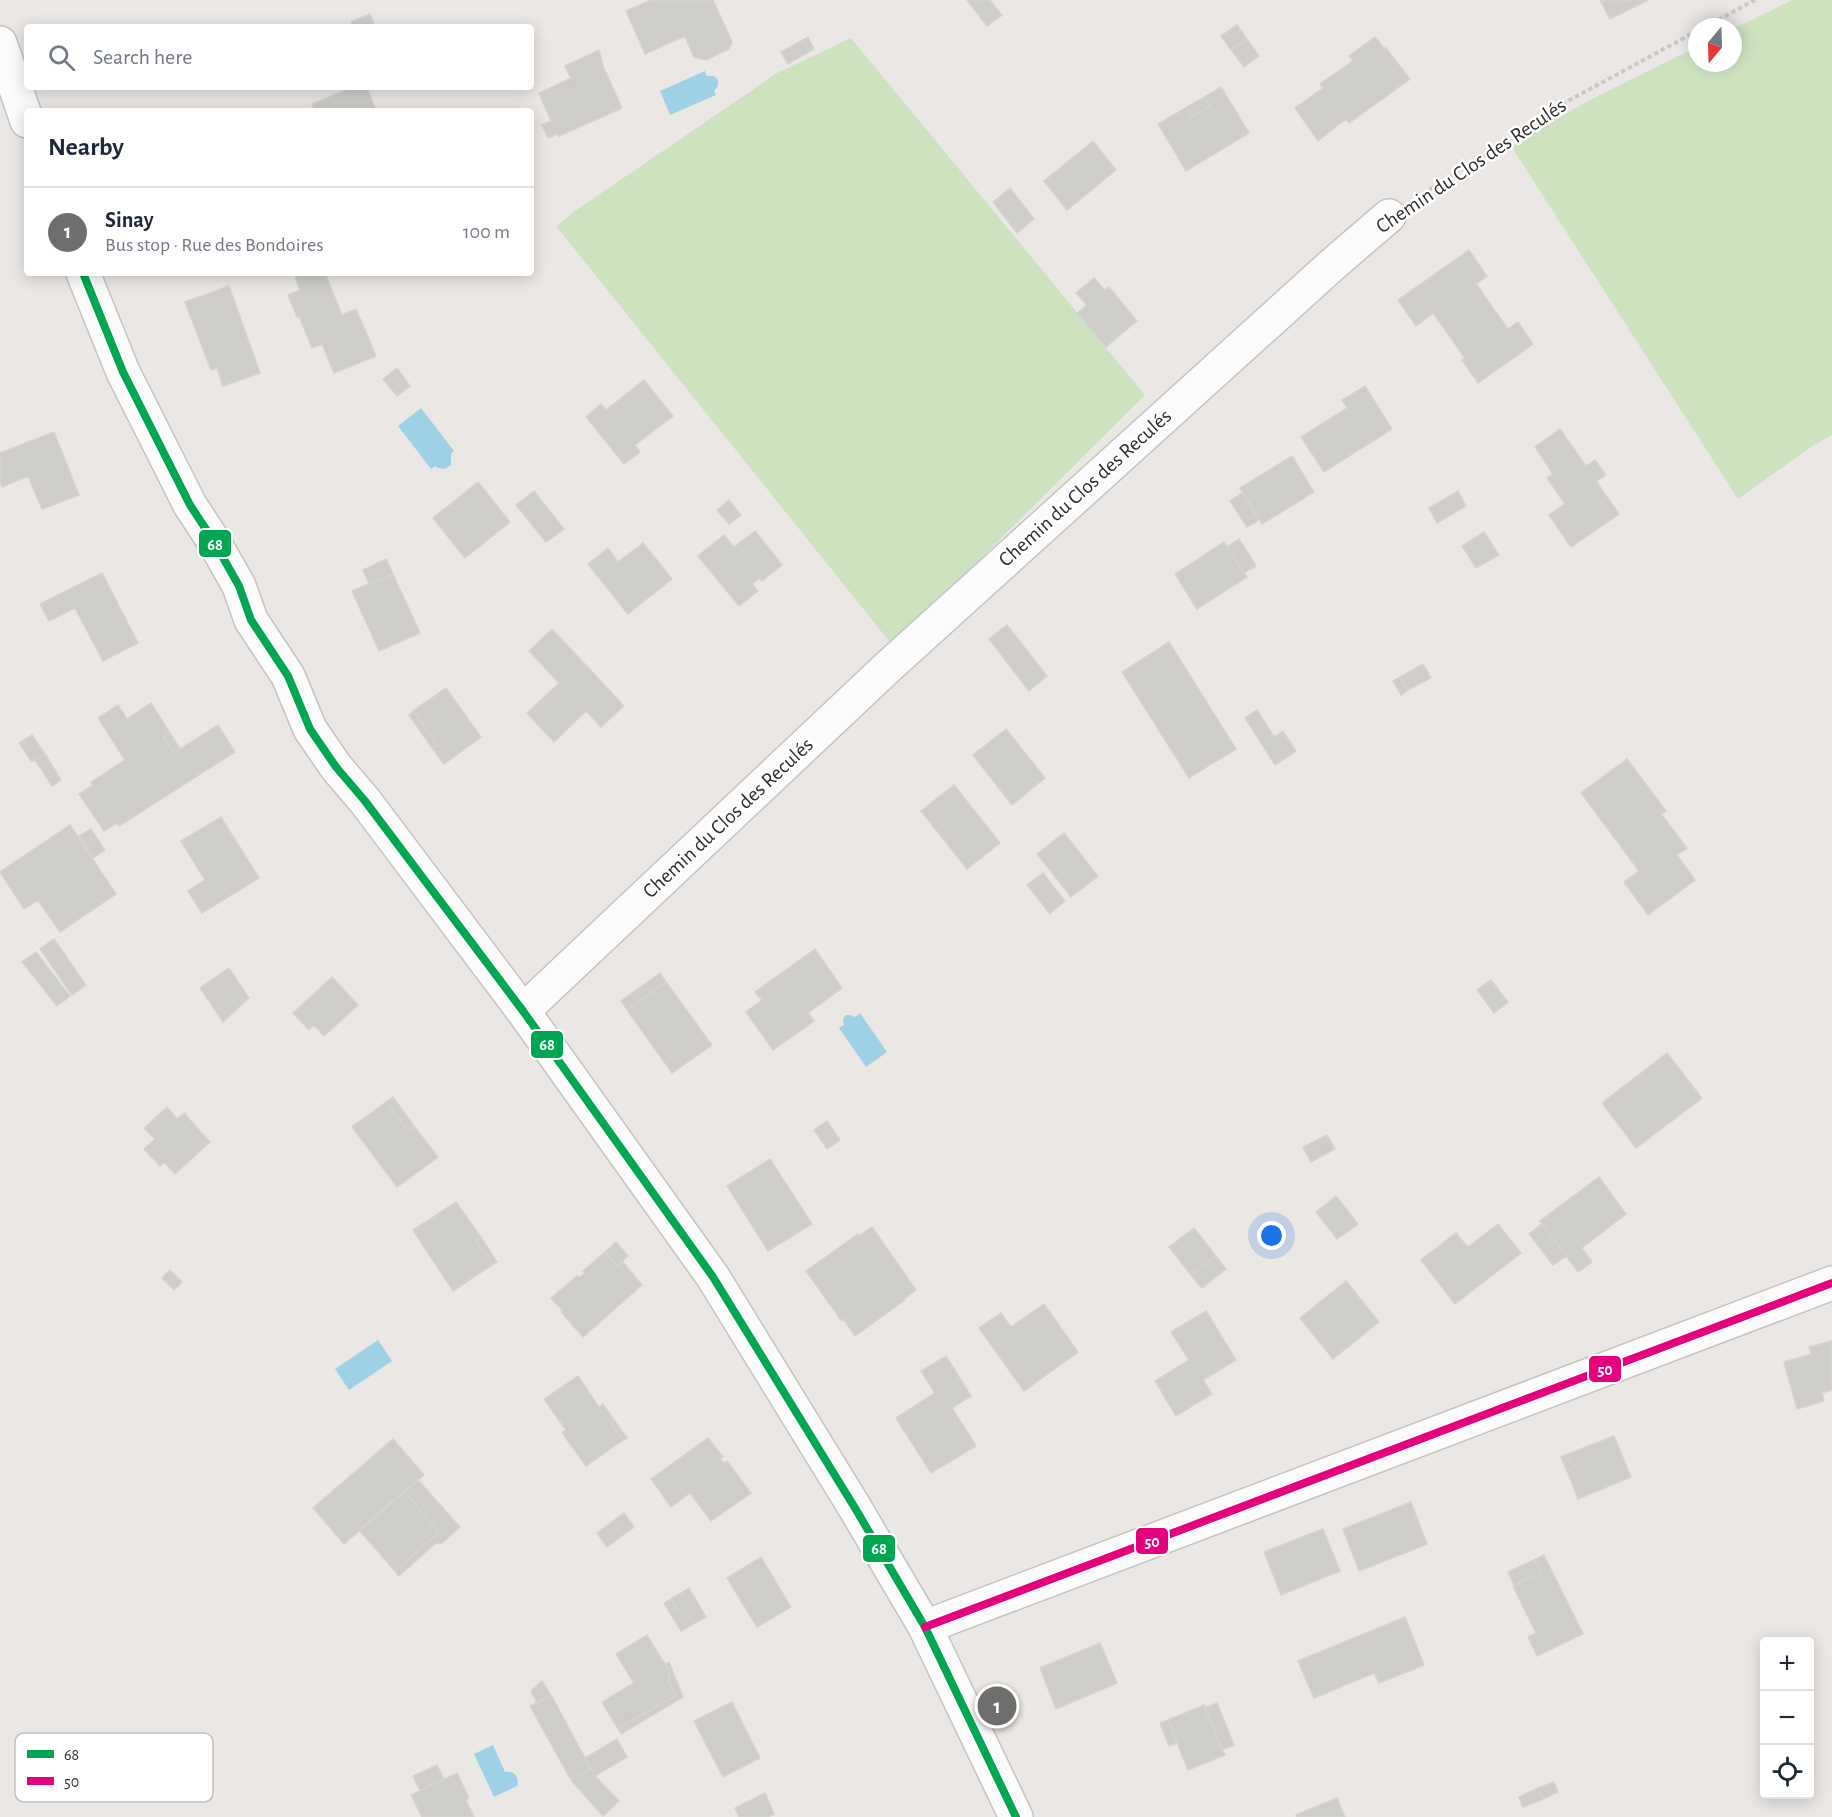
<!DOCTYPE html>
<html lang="en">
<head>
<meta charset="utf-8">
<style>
	:root { --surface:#fff; --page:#f2f2f3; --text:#1f2937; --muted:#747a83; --line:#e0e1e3; --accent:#6f6e6d }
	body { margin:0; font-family:"Alegreya Sans",sans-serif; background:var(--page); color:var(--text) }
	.controls { position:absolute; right:18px; bottom:18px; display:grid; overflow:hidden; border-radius:6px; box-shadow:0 3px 15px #0003 }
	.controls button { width:54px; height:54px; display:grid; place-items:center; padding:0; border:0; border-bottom:2px solid var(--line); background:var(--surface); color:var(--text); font:30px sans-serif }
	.compass { position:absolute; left:1688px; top:18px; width:54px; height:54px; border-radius:50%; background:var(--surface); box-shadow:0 3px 15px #0003; rotate:199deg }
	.you { position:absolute; left:1272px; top:1236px; width:21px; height:21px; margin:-15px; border:4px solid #fff; border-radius:50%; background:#1a73e8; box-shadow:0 0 0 9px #1a73e833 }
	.badge { display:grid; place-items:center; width:39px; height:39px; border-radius:50%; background:var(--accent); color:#fff; font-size:20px; font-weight:700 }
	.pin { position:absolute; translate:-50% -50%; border:3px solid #fff; box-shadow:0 2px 6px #0006 }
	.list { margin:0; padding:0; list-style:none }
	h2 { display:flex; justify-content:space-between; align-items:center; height:78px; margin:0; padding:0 24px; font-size:26px }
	h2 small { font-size:20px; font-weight:400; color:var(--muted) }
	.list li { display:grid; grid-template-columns:39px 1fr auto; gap:18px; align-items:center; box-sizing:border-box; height:90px; padding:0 24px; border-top:2px solid var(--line) }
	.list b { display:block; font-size:22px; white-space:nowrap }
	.list p { margin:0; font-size:20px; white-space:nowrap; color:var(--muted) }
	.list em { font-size:20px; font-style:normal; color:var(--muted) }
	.icon { flex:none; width:33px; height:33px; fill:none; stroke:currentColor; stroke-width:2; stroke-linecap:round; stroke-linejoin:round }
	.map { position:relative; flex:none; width:1832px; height:1817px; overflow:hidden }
	.search { position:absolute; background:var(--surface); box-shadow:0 3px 15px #0003; left:24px; top:24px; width:510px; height:66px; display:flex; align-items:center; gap:15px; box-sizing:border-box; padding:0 21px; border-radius:6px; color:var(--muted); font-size:22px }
	.panel { position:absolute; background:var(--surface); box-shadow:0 3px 15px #0003; left:24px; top:108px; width:510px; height:168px; border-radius:6px }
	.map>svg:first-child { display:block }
	.green { fill:#cde3c0 }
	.water { fill:#9ed1e5 }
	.building { fill:#cfcdca; stroke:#d5d3d0; stroke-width:1.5 }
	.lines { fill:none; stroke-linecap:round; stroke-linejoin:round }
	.street-casing { stroke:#c4c3c3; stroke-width:36 }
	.path { stroke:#c8c8c8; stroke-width:4; stroke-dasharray:4.5 3; stroke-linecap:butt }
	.street { stroke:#fcfbfb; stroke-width:33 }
	.bus-1-casing { stroke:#fff; stroke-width:12 }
	.bus-2-casing { stroke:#fff; stroke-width:12 }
	.bus-1 { stroke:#00a651; stroke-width:8 }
	.bus-2 { stroke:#e5007d; stroke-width:8 }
	.labels { text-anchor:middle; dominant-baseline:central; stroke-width:5; stroke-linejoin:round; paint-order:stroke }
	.street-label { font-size:21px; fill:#2d2d2d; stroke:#fff }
	.key { fill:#fff; stroke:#c0c0c0; stroke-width:1.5 }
	.key-label { font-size:16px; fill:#2d2d2d }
	.line-badge { stroke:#fff; stroke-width:2 }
	.badge-label { font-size:16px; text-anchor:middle; font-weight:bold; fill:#fff }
</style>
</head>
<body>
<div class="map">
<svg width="1832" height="1817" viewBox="0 0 1832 1817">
	<rect width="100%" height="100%" fill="#eae7e4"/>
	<path class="green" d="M1792 0H1832V435L1811 447 1738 499 1511 146 1586 102 1697 47V63H1733V29Z
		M851 38 1145 395 893 646 556 226 575 211 777 73Z"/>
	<path class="water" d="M705 71 707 76H714L718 80V86L714 91 716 95 670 115 660 91Z
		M421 408 454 451 451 454V465L445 469 438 468 435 466 431 469 398 426Z
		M860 1013 887 1052 866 1067 839 1028 844 1025 843 1019 846 1015H850L855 1017Z
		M378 1340 392 1361 349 1390 335 1369Z
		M493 1745 505 1772C514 1770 520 1777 517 1786L494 1797 474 1754Z"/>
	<path class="building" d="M651 0H713L732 42 729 49 706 60 694 57 685 36 645 54 626 11Z
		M967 0H990L1002 15 987 26Z
		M1600 0H1648L1610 19Z
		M370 14 375 27H353L351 22Z
		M1237 25 1247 39 1231 50 1221 36Z
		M808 37 814 49 788 64 781 52Z
		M1375 37 1385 49 1386 48 1410 79 1349 123 1346 119 1318 141 1295 108 1323 88 1320 84 1353 61 1349 56Z
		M1247 39 1259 56 1244 67 1231 50Z
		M599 50 603 66 622 108 559 136 558 134 548 138 542 125 551 121 539 93 571 78 565 66Z
		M353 87H367L376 111H315L312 104Z
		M1221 87 1249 133 1186 171 1158 124 1187 107 1192 116 1210 106 1204 97Z
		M1204 97 1210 106 1192 116 1187 107Z
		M1093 141 1116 170 1067 210 1044 181Z
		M1010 188 1034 219 1017 233 993 202Z
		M1469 250 1487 276 1476 284 1508 329 1518 322 1533 344 1478 383 1462 360 1465 358 1433 313 1416 326 1398 300Z
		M303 273H325L342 315 356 309 376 356 334 373 322 344 312 348 299 316 297 317 288 295 300 290 295 276Z
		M1094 278 1105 290 1109 287 1137 321 1106 347 1077 313 1087 305 1076 293Z
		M229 286 260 373 223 386 217 368 211 370 185 302Z
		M397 368 410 386 397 396 383 379Z
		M644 380 673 416 635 445 640 452 624 464 586 417 601 404 606 410Z
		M1365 386 1392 429 1324 472 1301 437 1347 408 1342 400Z
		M1560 429 1586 466 1595 460 1606 475 1596 481 1619 514 1571 547 1549 515 1565 504 1547 478 1553 474 1535 447Z
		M54 432 79 495 42 509 28 476 2 487 0 482V453Z
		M1292 456 1314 492 1262 524 1240 488Z
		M478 482 510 522 465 558 433 518Z
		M534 491 564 529 546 542 516 505Z
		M1458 491 1466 506 1437 523 1429 508Z
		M1242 493 1259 520 1247 527 1230 501Z
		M729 500 741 515 729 524 717 510Z
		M755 531 782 565 762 581 760 578 752 584 758 591 739 606 698 556 724 535 734 547Z
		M1484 532 1499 555 1476 568 1462 546Z
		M1239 539 1256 566 1244 573 1227 547Z
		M1224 542 1247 577 1197 609 1175 574Z
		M643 543 672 579 628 614 588 564 608 548 618 562Z
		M386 559 393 574 369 584 363 570Z
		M102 573 138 643 103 661 75 608 49 621 40 604Z
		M393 574 420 633 379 651 352 591Z
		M1007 625 1047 676 1029 691 989 639Z
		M552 629 624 706 601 727 586 711 554 742 527 713 559 683 529 651Z
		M1169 642 1236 749 1189 778 1122 672Z
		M1423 664 1431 678 1408 690 1400 677Z
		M1400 677 1408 690 1401 695 1393 681Z
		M446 688 481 737 444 764 432 748 437 745 413 711Z
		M151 703 170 733 163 737 174 753 218 725 235 752 119 826 117 823 104 831 79 794 93 785 91 782 125 760 98 718 118 705 127 719Z
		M1257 710 1274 737 1283 731 1296 751 1275 765 1245 718Z
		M413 711 437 745 432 748 409 715Z
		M1006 729 1045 778 1012 805 973 755Z
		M170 733 180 749 174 753 163 737Z
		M32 735 45 754 32 762 19 743Z
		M45 754 61 780 52 786 35 760Z
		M1627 759 1666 811 1661 814 1687 848 1677 855 1695 880 1648 915 1624 882 1639 871 1581 793Z
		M954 785 1000 843 967 869 921 811Z
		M221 817 259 878 202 913 188 891 205 880 181 841Z
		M70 825 116 894 60 932 38 900 24 909 0 872Z
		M91 829 105 850 93 858 79 836Z
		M1064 833 1098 876 1071 897 1037 854Z
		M1043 873 1065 901 1050 914 1027 885Z
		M54 939 86 985 72 995 40 949Z
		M815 949 842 988 808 1013 814 1021 773 1050 746 1012 762 1000 755 992Z
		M36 952 70 996 57 1006 22 962Z
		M229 968 249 998 223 1022 200 988Z
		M660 973 666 982 627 1010 621 1001Z
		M332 977 358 1005 324 1036 314 1025 309 1030 293 1013Z
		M1491 980 1508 1002 1494 1013 1477 990Z
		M666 982 712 1045 672 1073 627 1010Z
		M1667 1053 1702 1098 1636 1148 1602 1103Z
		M393 1097 414 1126 408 1131 386 1102Z
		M386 1102 408 1131 414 1126 438 1157 397 1187 352 1127Z
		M167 1107 177 1119 184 1113 210 1142 175 1174 164 1162 160 1166 144 1149 155 1139 144 1128Z
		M827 1121 840 1140 827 1149 814 1130Z
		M1327 1135 1335 1149 1311 1162 1303 1147Z
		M770 1159 812 1224 768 1251 727 1186Z
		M1599 1177 1626 1214 1582 1248 1592 1262 1578 1272 1540 1221Z
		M1336 1196 1358 1224 1337 1239 1316 1212Z
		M456 1202 481 1237 476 1241 492 1265 453 1291 413 1230Z
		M1498 1224 1521 1253 1455 1304 1421 1260 1456 1233 1468 1247Z
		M1542 1224 1566 1256 1553 1265 1529 1234Z
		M872 1227 916 1290 904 1299 905 1300 855 1336 843 1319 841 1320 806 1271 858 1234 859 1236Z
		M1194 1228 1216 1256 1191 1275 1169 1247Z
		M481 1237 497 1262 492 1265 476 1241Z
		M616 1242 628 1256 617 1266 605 1252Z
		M605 1252 617 1266 622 1261 642 1285 583 1337 561 1312 563 1311 551 1298 577 1276 578 1278 585 1273 583 1271Z
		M1216 1256 1226 1269 1202 1288 1191 1275Z
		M170 1270 182 1282 174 1290 162 1278Z
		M1346 1281 1379 1322 1333 1359 1300 1318Z
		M1044 1304 1078 1352 1024 1391 979 1328 1001 1313 1011 1327Z
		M1206 1311 1236 1360 1203 1380 1212 1394 1176 1416 1155 1381 1189 1360 1171 1332Z
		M1832 1341V1390L1822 1393 1824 1401 1797 1409 1784 1362 1811 1354 1809 1347Z
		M946 1356 971 1396 952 1408 976 1446 931 1473 896 1418 935 1393 921 1371Z
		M578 1376 599 1407 603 1404 614 1420 610 1423 623 1440 586 1466 562 1433 566 1430 544 1399Z
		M614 1420 627 1438 623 1440 610 1423Z
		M1614 1436 1631 1477 1578 1499 1567 1471 1574 1468 1568 1454Z
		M708 1438 723 1457 720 1459 724 1463 727 1461 751 1493 711 1521 690 1493 671 1507 651 1479Z
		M393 1439 424 1475 344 1544 313 1508Z
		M1568 1454 1574 1468 1567 1471 1561 1457Z
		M418 1480 460 1527 441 1544 436 1543 399 1576 395 1571 439 1532 404 1491Z
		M404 1491 439 1532 395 1571 359 1530Z
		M1411 1502 1427 1544 1359 1571 1343 1529Z
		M624 1513 634 1527 607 1547 597 1533Z
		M1323 1529 1340 1571 1281 1595 1264 1552Z
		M1544 1555 1583 1634 1537 1656 1528 1637 1536 1633 1513 1586 1541 1573 1534 1560Z
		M761 1557 791 1607 757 1627 727 1578Z
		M1534 1560 1541 1573 1514 1585 1508 1572Z
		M689 1588 706 1617 681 1631 670 1613 677 1609 671 1599Z
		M671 1599 677 1609 670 1613 664 1603Z
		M1405 1617 1424 1665 1379 1683 1374 1673 1314 1698 1298 1661Z
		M647 1635 670 1673 668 1682 676 1695 618 1729 602 1702 634 1683 616 1654Z
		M1100 1643 1117 1683 1056 1709 1040 1668Z
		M669 1662 683 1697 621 1734 618 1729 676 1695 668 1682 670 1673 665 1664Z
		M542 1681 551 1695 537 1703 531 1691Z
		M551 1695 591 1769 571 1780 530 1706Z
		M732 1702 760 1758 723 1777 694 1721Z
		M1217 1703 1234 1745 1222 1750 1205 1708Z
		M1204 1705 1225 1755 1188 1770 1168 1720Z
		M1168 1720 1178 1743 1169 1746 1160 1723Z
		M617 1739 627 1757 595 1776 585 1758Z
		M437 1765 444 1779 420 1790 413 1776Z
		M591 1769 595 1776 619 1801 603 1816 571 1780Z
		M457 1773 469 1798 466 1800 474 1817H422L411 1795Z
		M1554 1782 1558 1792 1543 1799 1538 1788Z
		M1538 1788 1543 1799 1523 1807 1519 1797Z
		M765 1793 774 1814 768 1817H739L735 1808Z
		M1337 1798 1345 1817H1297L1296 1815Z"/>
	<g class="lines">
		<g class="street-casing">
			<path id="street" d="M0 43 27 121
				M83 273 123 372 190 505 213 540 239 586 251 620 288 676 310 729 336 767 365 801 523 1011 713 1277 855 1508 925 1627 1016 1817
				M523 1011 889 666 1332 265 1389 216
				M925 1627 1832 1283"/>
		</g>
		<path class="path" d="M1705 27 1755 0
			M1417 198 1568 101 1697 31"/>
		<use href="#street" class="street"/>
		<g class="bus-1-casing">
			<path id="bus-1" d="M83 273 123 372 190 505 213 540 239 586 251 620 288 676 310 729 336 767 365 801 523 1011 713 1277 855 1508 925 1627 1016 1817"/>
		</g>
		<g class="bus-2-casing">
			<path id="bus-2" d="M925 1627 1832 1283"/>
		</g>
		<use href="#bus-1" class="bus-1"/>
		<use href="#bus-2" class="bus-2"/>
	</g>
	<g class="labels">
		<g class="street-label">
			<text transform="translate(1471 166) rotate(-34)">Chemin du Clos des Reculés</text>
			<text transform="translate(1085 488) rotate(-42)">Chemin du Clos des Reculés</text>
			<text transform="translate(728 818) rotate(-43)">Chemin du Clos des Reculés</text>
		</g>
	</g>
	<rect x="15" y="1733" width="198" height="69" rx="9" class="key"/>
	<rect x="27" y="1750" width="27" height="8" fill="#00a651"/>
	<rect x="27" y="1777" width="27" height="8" fill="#e5007d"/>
	<g class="key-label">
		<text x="64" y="1760">68</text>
		<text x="64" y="1787">50</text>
	</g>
	<g class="line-badge">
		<rect x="198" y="529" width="34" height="29" rx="6" fill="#00a651"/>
		<rect x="530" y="1030" width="34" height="29" rx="6" fill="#00a651"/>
		<rect x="1588" y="1355" width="34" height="28" rx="6" fill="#e5007d"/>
		<rect x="1135" y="1527" width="34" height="28" rx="6" fill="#e5007d"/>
		<rect x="862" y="1534" width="34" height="29" rx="6" fill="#00a651"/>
	</g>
	<g class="badge-label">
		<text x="215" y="550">68</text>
		<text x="547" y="1050">68</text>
		<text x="1605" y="1375">50</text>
		<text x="1152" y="1547">50</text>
		<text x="879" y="1554">68</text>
	</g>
</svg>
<div class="controls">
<button>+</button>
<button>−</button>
<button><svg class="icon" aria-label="locate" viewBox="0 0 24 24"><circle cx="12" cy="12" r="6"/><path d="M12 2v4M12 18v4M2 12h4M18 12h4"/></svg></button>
</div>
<svg class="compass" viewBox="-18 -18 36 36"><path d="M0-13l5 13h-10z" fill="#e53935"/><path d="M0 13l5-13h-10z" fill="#747a83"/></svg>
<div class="you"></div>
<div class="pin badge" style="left:997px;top:1706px">1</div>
<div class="search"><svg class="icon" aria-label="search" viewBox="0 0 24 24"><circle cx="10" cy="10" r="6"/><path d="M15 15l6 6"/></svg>Search here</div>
<section class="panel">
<h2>Nearby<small></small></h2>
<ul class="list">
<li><span class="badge">1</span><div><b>Sinay</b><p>Bus stop · Rue des Bondoires</p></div><em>100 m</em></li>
</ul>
</section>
</div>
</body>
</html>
